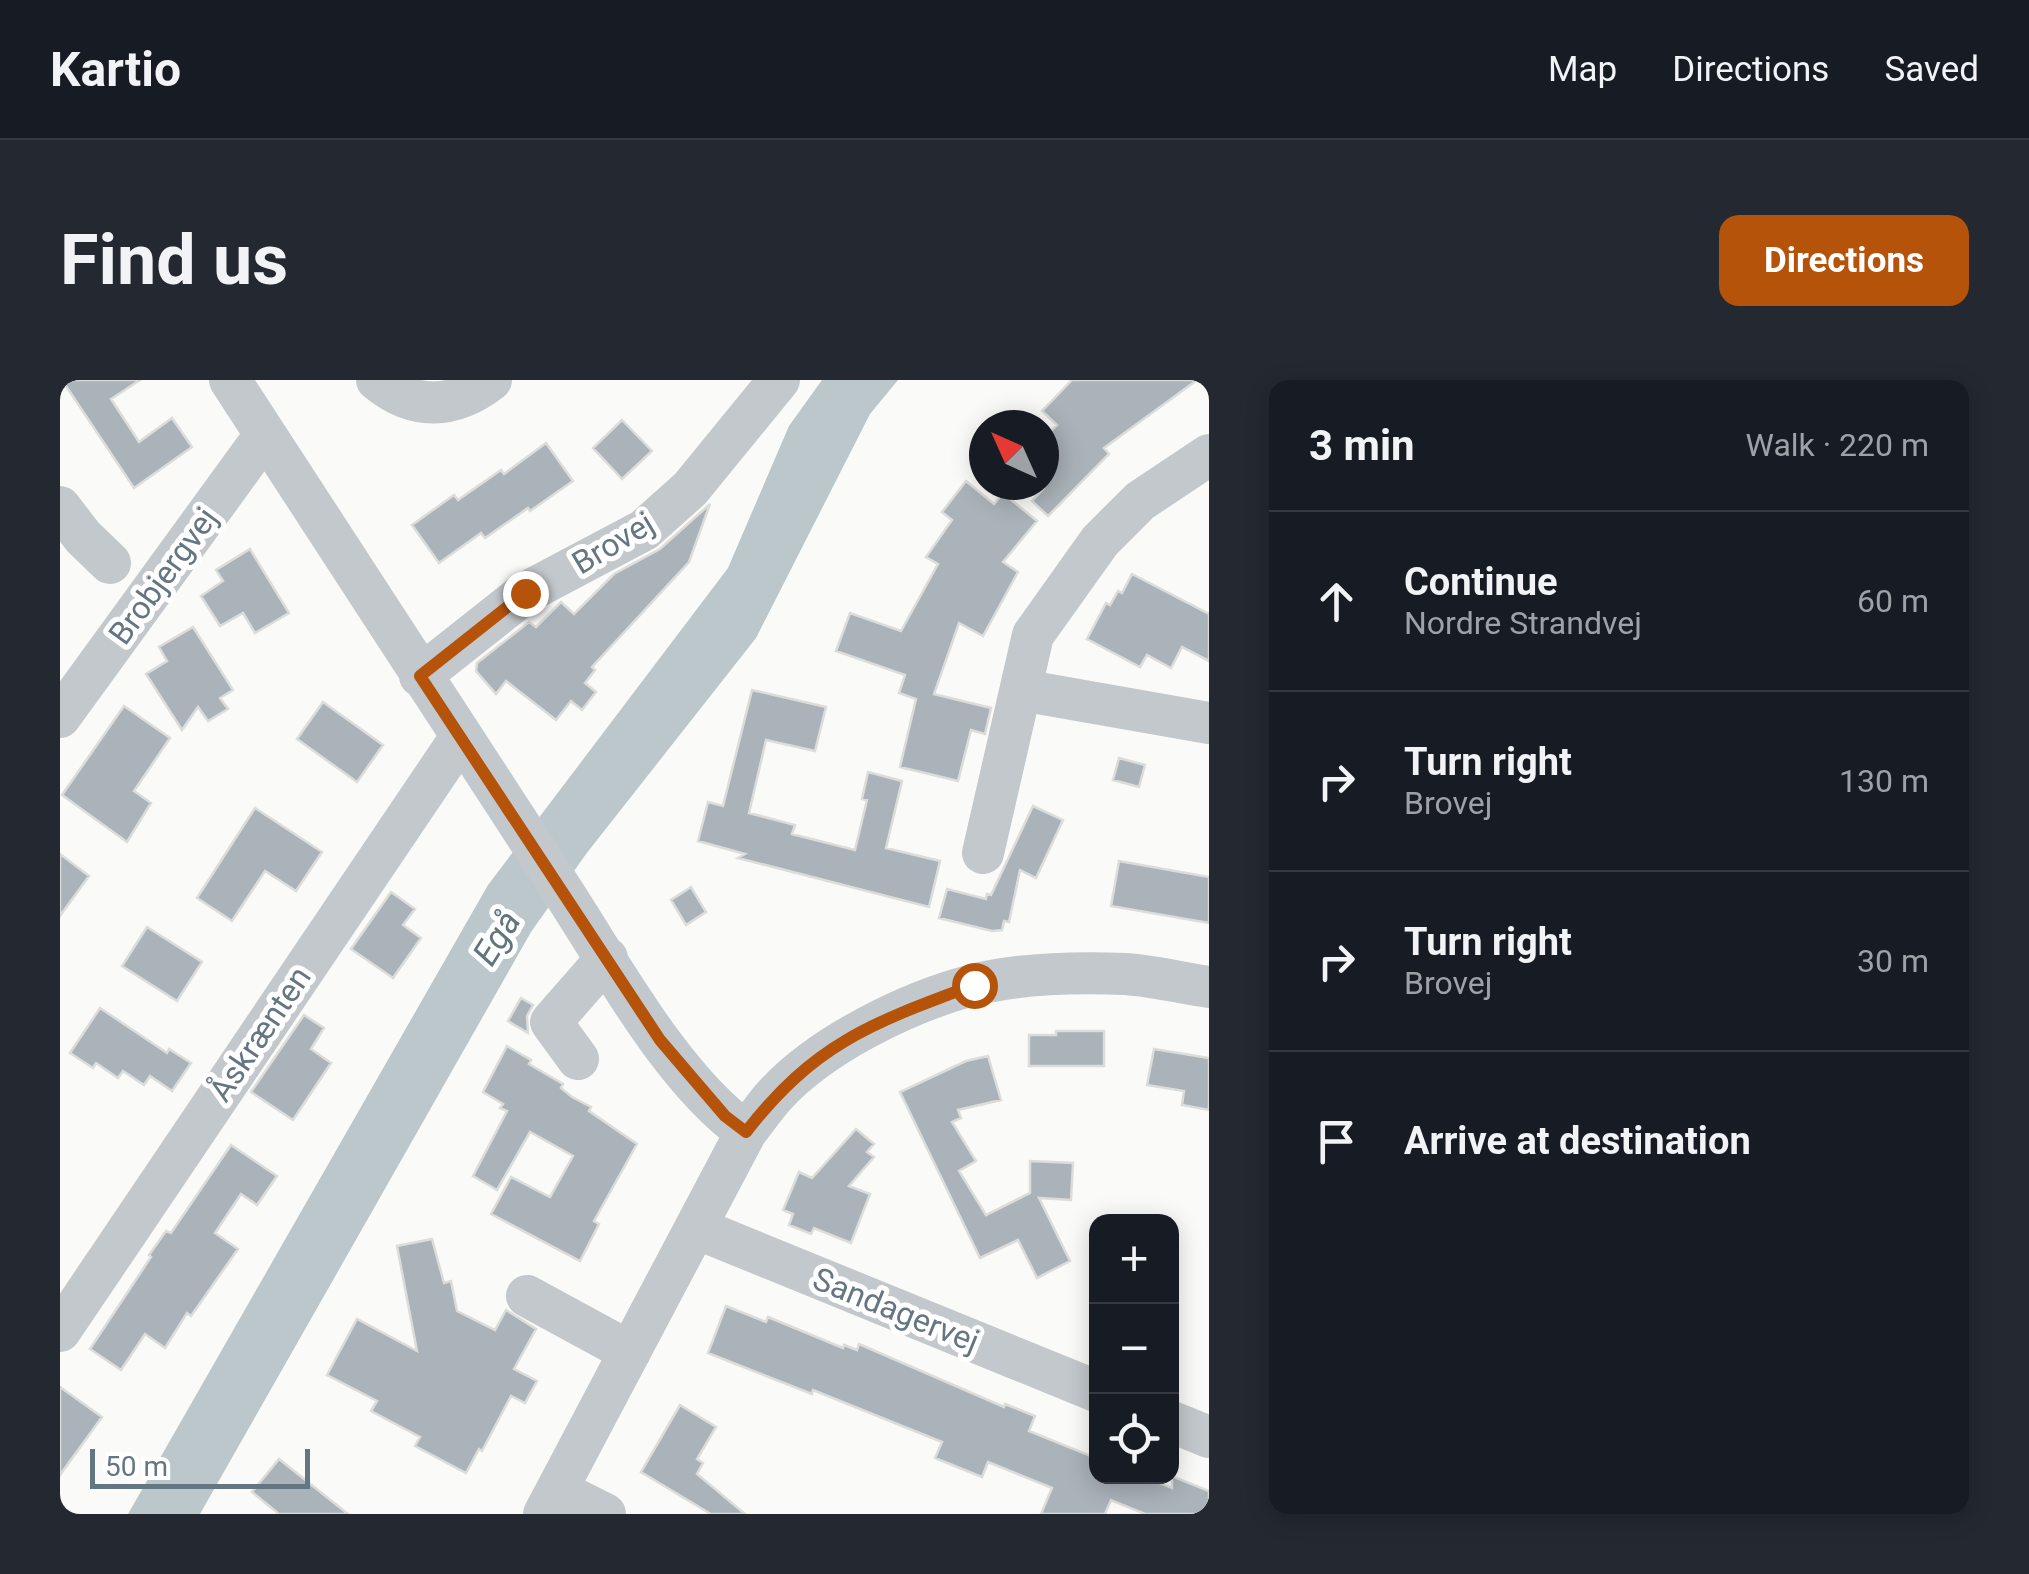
<!DOCTYPE html>
<html lang="en">
<head>
<meta charset="utf-8">
<style>
	:root { --surface:#171b24; --page:#242831; --text:#f1f3f6; --muted:#9ea1a6; --line:#363941; --accent:#b45309 }
	body { margin:0; font-family:Roboto,sans-serif; background:var(--page); color:var(--text) }
	.controls { position:absolute; right:30px; bottom:30px; display:grid; overflow:hidden; border-radius:20px; box-shadow:0 5px 25px #0003 }
	.controls button { width:90px; height:90px; display:grid; place-items:center; padding:0; border:0; border-bottom:2px solid var(--line); background:var(--surface); color:var(--text); font:50px sans-serif }
	.compass { position:absolute; left:909px; top:30px; width:90px; height:90px; border-radius:50%; background:var(--surface); box-shadow:0 5px 25px #0003; rotate:315deg }
	.scale { position:absolute; left:30px; bottom:25px; width:220px; box-sizing:border-box; padding-left:10px; border:5px solid #657683; border-top:0; font-size:28px; line-height:35px; white-space:nowrap; color:#657683; -webkit-text-stroke:8px #fff; paint-order:stroke }
	.stop { position:absolute; width:30px; height:30px; margin:-22px; border:8px solid #b45309; border-radius:50%; background:#fff }
	.stop.end { background:#b45309; border-color:#fff; box-shadow:0 2px 10px #0008 }
	.list { margin:0; padding:0; list-style:none }
	h2 { display:flex; justify-content:space-between; align-items:center; height:130px; margin:0; padding:0 40px; font-size:42px }
	h2 small { font-size:32px; font-weight:400; color:var(--muted) }
	.list li { display:grid; grid-template-columns:65px 1fr auto; gap:30px; align-items:center; box-sizing:border-box; height:180px; padding:0 40px; border-top:2px solid var(--line) }
	.list b { display:block; font-size:38px; white-space:nowrap }
	.list p { margin:0; font-size:32px; white-space:nowrap; color:var(--muted) }
	.list em { font-size:32px; font-style:normal; color:var(--muted) }
	.icon { flex:none; width:55px; height:55px; fill:none; stroke:currentColor; stroke-width:2; stroke-linecap:round; stroke-linejoin:round }
	.map { position:relative; flex:none; width:1149px; height:1134px; overflow:hidden; border-radius:20px }
	header { display:flex; align-items:center; gap:60px; box-sizing:border-box; height:140px; padding:0 50px; background:var(--surface); border-bottom:2px solid var(--line) }
	header strong { font-size:48px }
	nav { display:flex; gap:55px; margin-inline-start:auto; font-size:35px }
	.intro { display:flex; align-items:center; justify-content:space-between; box-sizing:border-box; height:240px; padding:0 60px }
	h1 { margin:0; font-size:70px }
	.button { padding:25px 45px; border-radius:20px; background:var(--accent); color:#fff; font-size:35px; font-weight:700 }
	main { display:flex; gap:60px; padding:0 60px }
	aside { flex:1; background:var(--surface); border-radius:20px; box-shadow:0 5px 25px #0003 }
	.map>svg:first-child { display:block }
	.water { fill:#bbc7cb }
	.building { fill:#aab3b9; stroke:#dcdcda; stroke-width:2.5 }
	.lines { fill:none; stroke-linecap:round; stroke-linejoin:round }
	.minor { stroke:#c3c8cc; stroke-width:42 }
	.route { stroke:#b45309; stroke-width:12 }
	.labels { text-anchor:middle; dominant-baseline:central; stroke-width:10; stroke-linejoin:round; paint-order:stroke }
	.street-label { font-size:32px; fill:#657683; stroke:#fff }
	.water-label { font-size:35px; font-style:italic; fill:#60757c; stroke:#fff }
</style>
</head>
<body>
<header>
<strong>Kartio</strong>
<nav><a>Map</a><a>Directions</a><a>Saved</a></nav>
</header>
<div class="intro"><h1>Find us</h1><a class="button">Directions</a></div>
<main>
<div class="map">
<svg width="1149" height="1134" viewBox="0 0 1149 1134">
	<rect width="100%" height="100%" fill="#fafaf8"/>
	<path class="water" d="M762 0H838L810 34 696 258 526 474 471 552 140 1134H68L428 505 668 188 729 46Z"/>
	<path class="building" d="M2 0H80L51 19 79 62 112 38 132 67 74 108Z
		M1012 0H1137L1044 68 1049 74 988 136 972 121 984 108V58L997 45 982 31Z
		M562 40 592 71 562 99 533 68Z
		M486 63 513 101 470 131 468 128 425 158 421 153 379 183 352 145 394 115 398 120 441 90 444 94Z
		M906 101 934 124 943 113 977 141 943 182 958 192 923 256 899 243 874 314 931 328 925 354 911 350 898 401 840 387 856 319 839 313 845 295 776 271 790 233 841 251 878 184 866 177 892 140 882 132Z
		M650 124 629 182 532 287 535 290 525 303 536 312 522 330 511 321 496 340 446 301 436 314 416 291 417 283 469 242 476 247 501 222 514 234 554 194 600 169Z
		M190 169 229 233 195 253 183 233 160 246 141 216 163 201 156 190Z
		M1072 194 1149 234V281L1122 267 1111 288 1087 275 1080 287 1027 259 1046 223 1050 225 1058 211 1062 213Z
		M133 247 173 310 160 318 168 329 148 341 138 327 122 350 86 294 107 281 99 267Z
		M692 310 766 327 755 371 706 360 689 433 735 445 732 454 795 470 807 420 802 419 808 392 842 401 826 468 880 481 869 527 678 478 685 474 638 461 648 422 663 426Z
		M263 322 323 365 297 402 237 359Z
		M64 326 110 358 74 411 91 423 67 462 2 415Z
		M1059 378 1085 385 1079 407 1053 400Z
		M973 426 1003 440 976 498 960 490 949 542 944 541 942 550 932 551 879 538 887 509 926 519 927 514 931 515Z
		M195 428 262 472 236 511 205 491 172 541 137 518Z
		M0 474 29 496 0 536Z
		M1059 481 1149 497V543L1051 526Z
		M631 507 646 532 626 545 611 520Z
		M331 512 355 529 343 545 361 558 333 598 291 569Z
		M87 547 142 582 117 621 62 586Z
		M461 618 473 625 467 636 468 653 448 641Z
		M40 628 107 673 109 669 131 683 112 711 90 696 84 705 63 691 58 698 36 683 33 688 10 673Z
		M244 635 264 648 251 669 271 683 233 740 191 712Z
		M996 651H1044V686H969V655H996Z
		M447 666 471 680 469 684 503 704 501 708 512 717 531 727 529 731 577 764 534 841 539 844 520 881 431 834 451 797 490 817 513 776 470 752 437 810 413 796 447 731 440 728 443 724 423 712Z
		M1094 669 1149 678V730L1122 725 1124 711 1087 705Z
		M928 676 941 720 898 730 901 738 892 742 916 781 899 791 926 835 970 813V781L1013 783 1011 820 979 818 1010 881 977 898 958 860 920 878 840 712 906 681Z
		M796 749 814 764 807 772 814 777 789 806 810 814 791 863 754 848 751 854 729 845 733 834 723 830 739 792 752 798Z
		M171 765 217 796 197 825 181 814 155 853 178 869 131 936 127 933 105 968 85 954 61 990 30 969 91 877 89 875 106 851 111 853Z
		M372 859 384 903 391 901 397 931 435 950 446 930 476 949 454 989 477 1001 465 1023 451 1016 422 1071 419 1069 406 1093 355 1066 360 1057 311 1031 317 1021 267 995 297 939 357 971 337 866Z
		M666 926 706 942 708 937 783 968 784 965 797 970 799 964 944 1027 945 1024 975 1036 969 1051 1036 1078V1096H1082L1112 1108V1096L1149 1111V1134H1085L1051 1120 1045 1134H981L992 1108 928 1082 922 1097 875 1078 882 1062 753 1010 752 1014 648 973Z
		M0 1007 42 1037 0 1095Z
		M620 1025 656 1047 637 1079 643 1083 637 1094 685 1134H651L581 1092Z
		M219 1079 288 1134H219L192 1112Z"/>
	<g class="lines">
		<path class="minor" d="M170 0C279 169 388 337 498 504 550 583 610 697 686 752
			M317 0C354 31 394 29 431 0
			M0 127 23 157 50 183
			M360 296 465 213 584 150 630 109 719 0
			M961 310 1149 343
			M0 337 205 55
			M923 473 973 255 1040 161 1080 121 1149 75
			M518 679 491 642 547 578
			M636 848 1036 1011
			M467 916 570 972
			M0 951 401 357
			M1112 1042 1149 1057
			M497 1110 545 1134
			M484 1134 686 752C696 740 704 727 715 715 761 665 847 622 913 605 961 593 1017 592 1066 594 1093 596 1122 603 1149 607"/>
	</g>
	<g class="lines">
		<path class="route" d="M465 213 360 296 600 660 665 736 686 752C755 663 812 643 914 605"/>
	</g>
	<g class="labels">
		<g class="street-label">
			<text transform="translate(553 163) rotate(-31)">Brovej</text>
			<text transform="translate(103 196) rotate(-54)">Brobjergvej</text>
			<text transform="translate(200 654) rotate(-56)">Åskrænten</text>
			<text transform="translate(836 930) rotate(22)">Sandagervej</text>
		</g>
		<g class="water-label">
			<text transform="translate(437 558) rotate(-58)">Egå</text>
		</g>
	</g>
</svg>
<div class="controls">
<button>+</button>
<button>−</button>
<button><svg class="icon" aria-label="locate" viewBox="0 0 24 24"><circle cx="12" cy="12" r="6"/><path d="M12 2v4M12 18v4M2 12h4M18 12h4"/></svg></button>
</div>
<svg class="compass" viewBox="-18 -18 36 36"><path d="M0-13l5 13h-10z" fill="#e53935"/><path d="M0 13l5-13h-10z" fill="#9ea1a6"/></svg>
<div class="scale">50 m</div>
<div class="stop" style="left:914px;top:605px"></div>
<div class="stop end" style="left:465px;top:213px"></div>
</div>
<aside>
<h2>3 min<small>Walk · 220 m</small></h2>
<ul class="list">
<li><svg class="icon" aria-label="ahead" viewBox="0 0 24 24"><path d="M12 20V5M6 11l6-6 6 6"/></svg><div><b>Continue</b><p>Nordre Strandvej</p></div><em>60 m</em></li>
<li><svg class="icon" aria-label="right" viewBox="0 0 24 24"><path d="M7 20v-9h11M14 6l5 5-5 5"/></svg><div><b>Turn right</b><p>Brovej</p></div><em>130 m</em></li>
<li><svg class="icon" aria-label="right" viewBox="0 0 24 24"><path d="M7 20v-9h11M14 6l5 5-5 5"/></svg><div><b>Turn right</b><p>Brovej</p></div><em>30 m</em></li>
<li><svg class="icon" aria-label="arrive" viewBox="0 0 24 24"><path d="M6 21V4h12l-3 4 3 4H6"/></svg><div><b>Arrive at destination</b></div></li>
</ul>
</aside>
</main>
</body>
</html>
